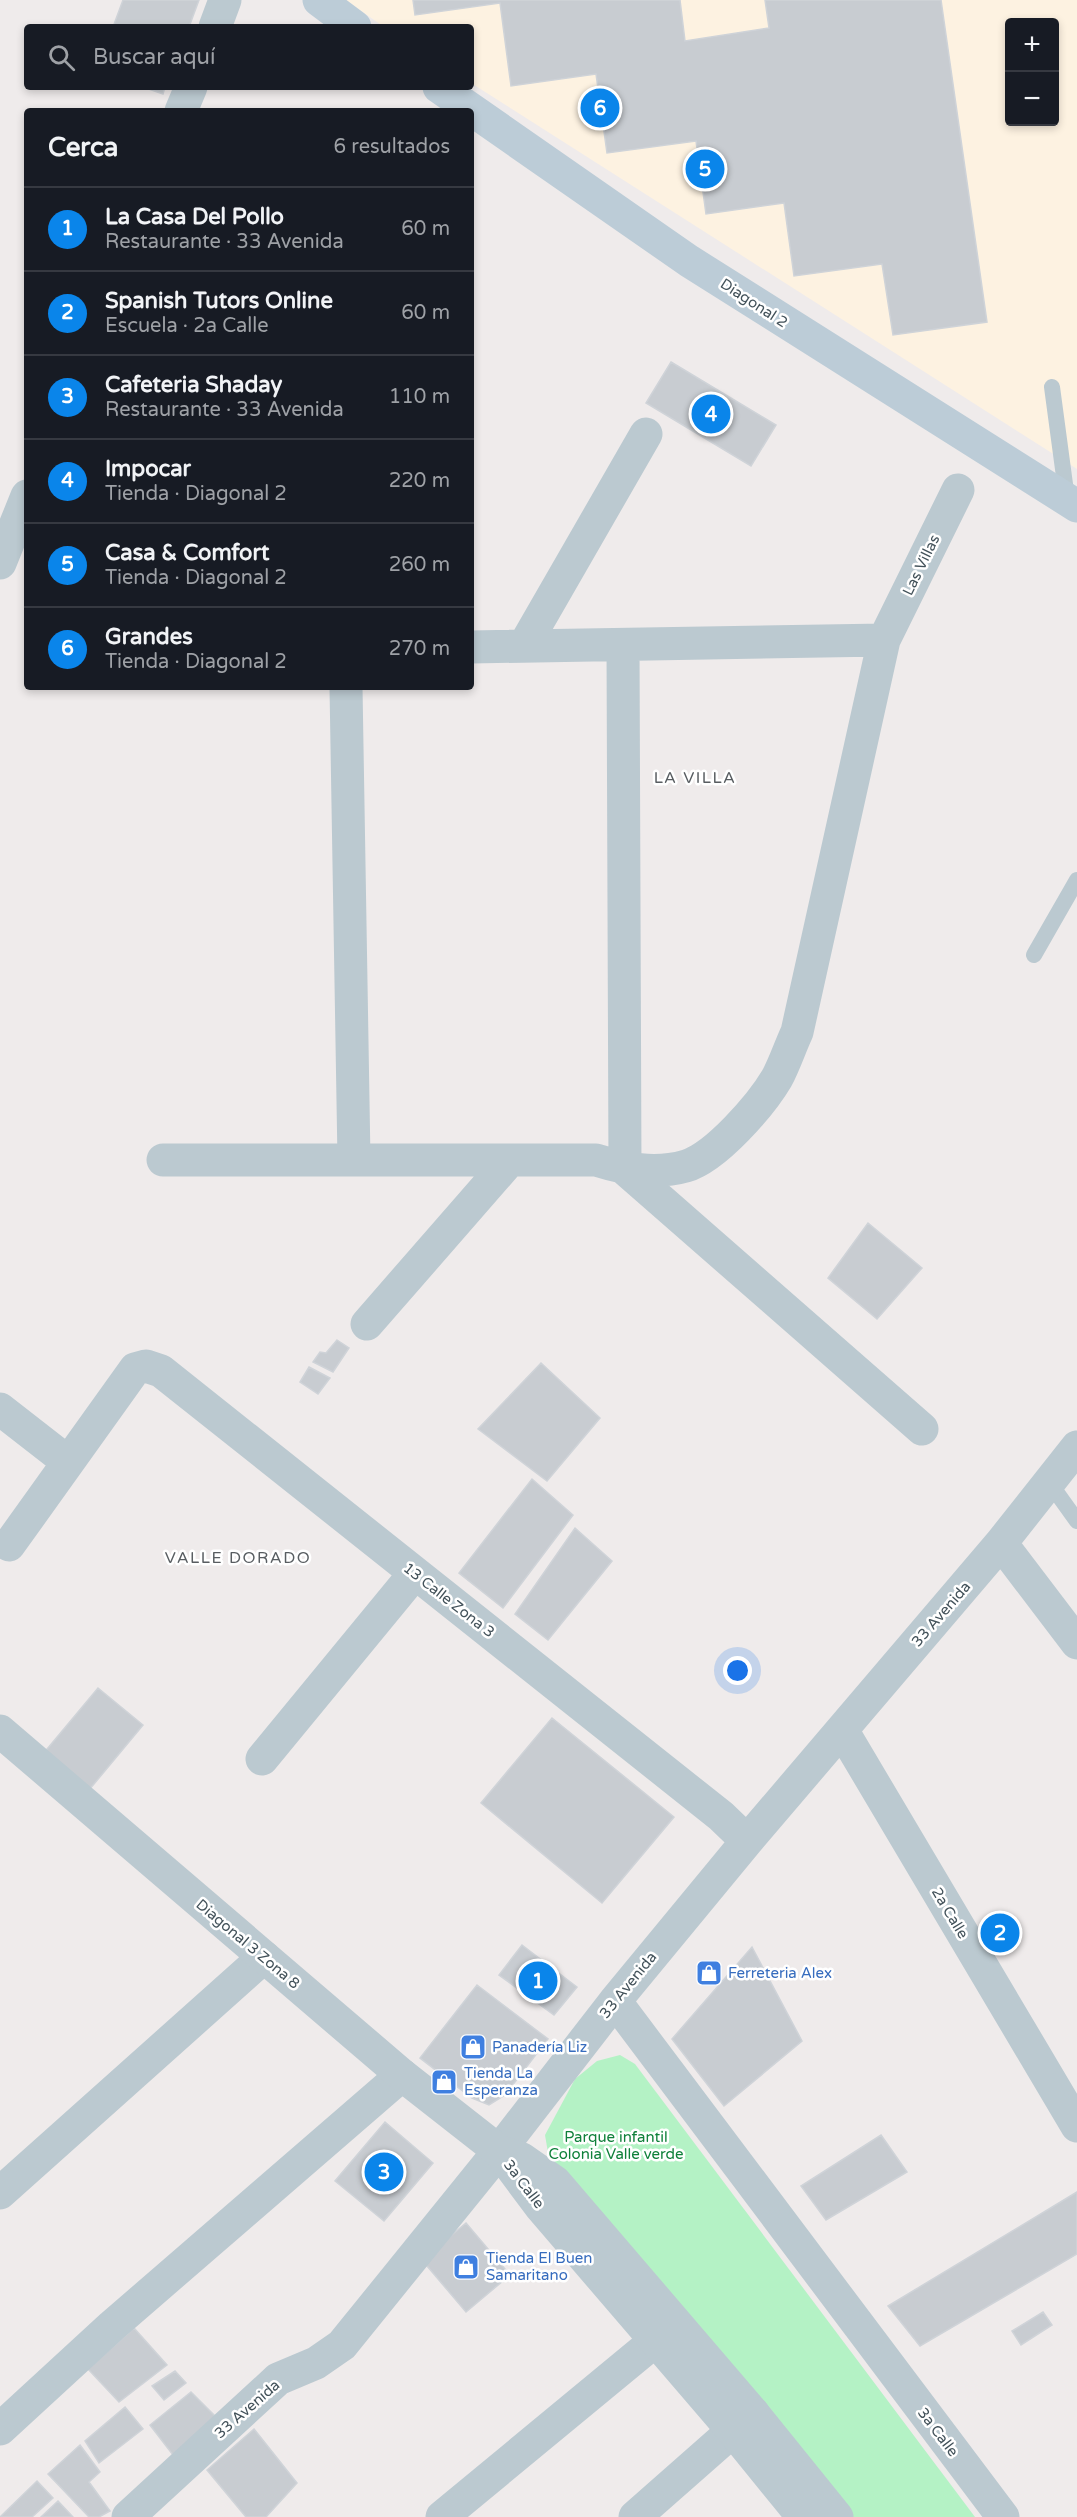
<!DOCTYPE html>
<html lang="es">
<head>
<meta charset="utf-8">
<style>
	:root { --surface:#171b24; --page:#20242c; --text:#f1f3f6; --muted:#9ea1a6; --line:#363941; --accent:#0a85ea }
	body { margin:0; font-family:"Varela Round",sans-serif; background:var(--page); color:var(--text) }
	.controls { position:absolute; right:18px; top:18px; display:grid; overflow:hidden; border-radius:6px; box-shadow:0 3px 9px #0003 }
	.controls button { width:54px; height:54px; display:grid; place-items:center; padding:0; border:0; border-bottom:2px solid var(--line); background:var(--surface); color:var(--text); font:30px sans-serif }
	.you { position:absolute; left:738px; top:1671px; width:21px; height:21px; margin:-15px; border:4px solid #fff; border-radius:50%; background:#1a73e8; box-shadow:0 0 0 9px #1a73e833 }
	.badge { display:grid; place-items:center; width:39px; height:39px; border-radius:50%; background:var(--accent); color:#fff; font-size:20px; font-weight:700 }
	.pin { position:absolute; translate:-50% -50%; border:3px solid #fff; box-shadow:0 2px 6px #0006 }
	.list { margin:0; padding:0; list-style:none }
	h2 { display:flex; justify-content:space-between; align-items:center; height:78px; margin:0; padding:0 24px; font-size:26px }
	h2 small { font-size:20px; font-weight:400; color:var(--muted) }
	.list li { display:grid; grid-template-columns:39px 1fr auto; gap:18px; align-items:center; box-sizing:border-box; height:84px; padding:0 24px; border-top:2px solid var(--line) }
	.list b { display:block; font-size:22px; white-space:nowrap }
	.list p { margin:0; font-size:20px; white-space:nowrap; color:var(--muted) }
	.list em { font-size:20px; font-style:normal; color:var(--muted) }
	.icon { flex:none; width:33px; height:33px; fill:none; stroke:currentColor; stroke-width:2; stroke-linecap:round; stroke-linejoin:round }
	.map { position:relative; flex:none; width:1077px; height:2517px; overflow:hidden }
	.search { position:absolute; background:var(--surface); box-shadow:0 3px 9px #0003; left:24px; top:24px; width:450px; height:66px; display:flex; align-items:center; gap:15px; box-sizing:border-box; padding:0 21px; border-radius:6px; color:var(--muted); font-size:22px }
	.panel { position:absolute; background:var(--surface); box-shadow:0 3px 9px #0003; left:24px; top:108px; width:450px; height:582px; border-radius:6px }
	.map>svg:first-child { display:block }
	.commercial { fill:#fdf2e1; fill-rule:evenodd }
	.green { fill:#b4f2c5 }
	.building { fill:#c8ccd1; stroke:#cfd3d8; stroke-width:1.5 }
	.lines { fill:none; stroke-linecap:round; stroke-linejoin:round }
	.service { stroke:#bbc9d0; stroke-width:16 }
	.minor { stroke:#bbc9d0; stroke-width:33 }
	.tertiary { stroke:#bbc9d0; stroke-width:33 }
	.secondary { stroke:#bcccd7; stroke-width:33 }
	.labels { text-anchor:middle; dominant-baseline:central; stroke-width:5; stroke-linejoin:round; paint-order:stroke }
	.street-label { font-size:15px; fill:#43525a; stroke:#fff }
	.shop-label { font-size:15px; fill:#366cbe; stroke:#fff; text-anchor:start }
	.park-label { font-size:15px; fill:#0f803a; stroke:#fff }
	.neighbourhood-label { font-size:16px; letter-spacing:1.5px; fill:#585d61; stroke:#fff }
</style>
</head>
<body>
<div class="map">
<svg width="1077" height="2517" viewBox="0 0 1077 2517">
	<rect width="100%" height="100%" fill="#efebeb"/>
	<path class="commercial" d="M346 0H1077V469L471 83V27H384ZM1010 22H1054V122H1010Z"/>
	<path class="green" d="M620 2055 635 2064 975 2517H851L551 2170 545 2135 575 2079 597 2061Z"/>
	<path class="building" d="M123 0H199L189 27H113Z
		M413 0H680L685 41 769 28 765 0H941L987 322 893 335 882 264 794 276 784 203 706 214 696 141 607 153 596 74 511 86 500 3 415 15Z
		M143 87H165L163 94Z
		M671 362 776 425 751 466 646 403Z
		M868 1223 922 1268 877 1319 828 1278Z
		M337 1340 349 1348 333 1372 313 1362 320 1352 326 1353Z
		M541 1363 600 1418 547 1481 478 1429Z
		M309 1367 330 1378 318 1394 300 1382Z
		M532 1479 573 1515 503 1608 459 1573Z
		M575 1528 612 1561 548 1640 515 1614Z
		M98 1688 143 1725 89 1790 43 1754Z
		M552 1718 674 1817 602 1903 481 1803Z
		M522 1945 577 1987 554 2015 499 1975Z
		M752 1947 802 2041 724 2106 672 2039Z
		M477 1985 548 2039 505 2095 489 2105 472 2098 420 2058Z
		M385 2122 433 2163 384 2221 335 2181Z
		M881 2135 907 2172 826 2220 801 2186Z
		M1077 2192V2254L920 2346 888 2306Z
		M466 2223 510 2275 466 2312 422 2260Z
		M1043 2312 1052 2325 1021 2345 1012 2331Z
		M134 2328 167 2365 119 2402 88 2369Z
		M175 2371 186 2383 164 2400 152 2386Z
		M191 2392 218 2419 173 2455 150 2425Z
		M125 2407 143 2429 99 2463 85 2441Z
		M254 2429 297 2483 266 2517H246L207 2470Z
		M80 2445 100 2472 89 2482 110 2511 99 2517H89L48 2474Z
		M37 2481 53 2498 32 2517H0Z
		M58 2501 73 2517H41Z"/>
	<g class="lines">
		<path class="service" d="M1052 387 1067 499
			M1034 955 1077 880
			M1049 1482 1077 1521"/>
		<path class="minor" d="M623 645 625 1169 922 1429
			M524 646 646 434
			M471 647 884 640
			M346 687 354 1160
			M163 1160H596C625 1169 655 1175 686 1166 716 1157 761 1105 777 1078 785 1063 790 1047 797 1032L884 640 958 490
			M367 1324 510 1160
			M0 1409 68 1462
			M1001 1543 1077 1643
			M9 1545 135 1369 146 1366 161 1371 721 1816 747 1841
			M842 1730 1077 2126
			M262 1759 415 1573
			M615 2001 1003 2517
			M0 2193 264 1957
			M0 2429 112 2326 402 2075
			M128 2517 278 2379 316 2363 342 2345 499 2151 615 2001 747 1841 1001 1543 1077 1447
			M442 2517 655 2341
			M635 2517 753 2413"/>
		<path class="tertiary" d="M215 27 225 0
			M181 111 191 87
			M0 563 27 496
			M0 1731 402 2075 499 2151 540 2206 734 2432 803 2517
			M504 2153 522 2159 555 2182 753 2413 837 2517"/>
		<path class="secondary" d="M319 0 355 27
			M439 87 689 261 1077 506"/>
	</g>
	<defs>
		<g id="shop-square" transform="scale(1.35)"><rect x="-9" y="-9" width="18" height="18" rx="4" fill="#3f7fe0" stroke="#fff"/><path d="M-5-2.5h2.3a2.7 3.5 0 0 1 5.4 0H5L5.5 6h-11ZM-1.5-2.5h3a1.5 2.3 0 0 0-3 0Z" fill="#fff"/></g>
	</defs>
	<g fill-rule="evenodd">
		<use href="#shop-square" x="709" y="1973"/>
		<use href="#shop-square" x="473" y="2047"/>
		<use href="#shop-square" x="444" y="2082"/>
		<use href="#shop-square" x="466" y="2267"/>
	</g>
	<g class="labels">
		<g class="street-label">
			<text transform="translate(754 303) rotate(33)">Diagonal 2</text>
			<text transform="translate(921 565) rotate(-64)">Las Villas</text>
			<text transform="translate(449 1600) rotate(38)">13 Calle Zona 3</text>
			<text transform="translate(941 1614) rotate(-49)">33 Avenida</text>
			<text transform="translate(950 1913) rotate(59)">2a Calle</text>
			<text transform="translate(248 1944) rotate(40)">Diagonal 3 Zona 8</text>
			<text transform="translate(628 1985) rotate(-51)">33 Avenida</text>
			<text transform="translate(524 2184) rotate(53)">3a Calle</text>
			<text transform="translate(247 2409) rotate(-41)">33 Avenida</text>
			<text transform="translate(938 2432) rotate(53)">3a Calle</text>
		</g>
		<g class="shop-label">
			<text x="728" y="1973">Ferreteria Alex</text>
			<text x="492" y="2047">Panadería Liz</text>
			<text x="464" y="2073">Tienda La<tspan x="464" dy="17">Esperanza</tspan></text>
			<text x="486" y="2258">Tienda El Buen<tspan x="486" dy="17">Samaritano</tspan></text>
		</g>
		<g class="park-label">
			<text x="616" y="2137">Parque infantil<tspan x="616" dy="17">Colonia Valle verde</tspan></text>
		</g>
		<g class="neighbourhood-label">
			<text x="695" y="778">LA VILLA</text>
			<text x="238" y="1558">VALLE DORADO</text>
		</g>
	</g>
</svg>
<div class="controls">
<button>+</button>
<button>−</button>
</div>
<div class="you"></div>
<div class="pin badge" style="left:538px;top:1981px">1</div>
<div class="pin badge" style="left:1000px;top:1933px">2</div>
<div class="pin badge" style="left:384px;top:2172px">3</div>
<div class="pin badge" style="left:711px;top:414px">4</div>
<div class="pin badge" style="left:705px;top:169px">5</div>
<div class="pin badge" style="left:600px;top:108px">6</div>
<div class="search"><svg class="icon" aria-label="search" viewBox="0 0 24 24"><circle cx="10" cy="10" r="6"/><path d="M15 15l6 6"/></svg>Buscar aquí</div>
<section class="panel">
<h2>Cerca<small>6 resultados</small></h2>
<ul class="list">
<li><span class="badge">1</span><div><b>La Casa Del Pollo</b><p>Restaurante · 33 Avenida</p></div><em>60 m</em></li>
<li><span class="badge">2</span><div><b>Spanish Tutors Online</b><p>Escuela · 2a Calle</p></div><em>60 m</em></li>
<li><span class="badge">3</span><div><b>Cafeteria Shaday</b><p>Restaurante · 33 Avenida</p></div><em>110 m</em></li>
<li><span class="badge">4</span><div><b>Impocar</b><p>Tienda · Diagonal 2</p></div><em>220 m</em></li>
<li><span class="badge">5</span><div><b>Casa &amp; Comfort</b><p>Tienda · Diagonal 2</p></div><em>260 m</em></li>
<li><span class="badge">6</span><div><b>Grandes</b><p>Tienda · Diagonal 2</p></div><em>270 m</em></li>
</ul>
</section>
</div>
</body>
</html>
